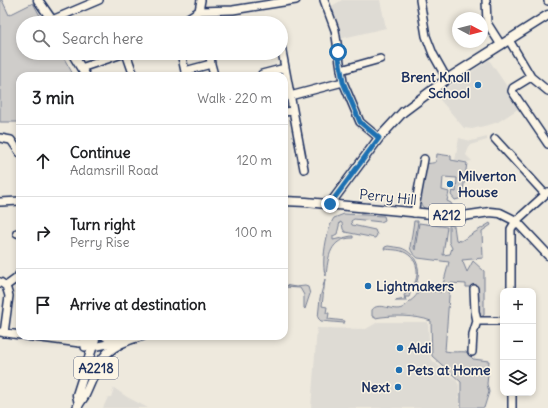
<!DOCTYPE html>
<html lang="en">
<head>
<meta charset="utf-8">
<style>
	:root { --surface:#fff; --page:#f2f2f2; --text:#202124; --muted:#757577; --line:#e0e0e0 }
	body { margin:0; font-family:Delius,sans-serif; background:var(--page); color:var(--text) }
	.controls { position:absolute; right:12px; bottom:12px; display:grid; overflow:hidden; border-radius:8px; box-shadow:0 2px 6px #0003 }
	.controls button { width:36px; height:36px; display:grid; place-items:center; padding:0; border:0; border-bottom:1px solid var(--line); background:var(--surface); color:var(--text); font:20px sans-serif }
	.compass { position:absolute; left:452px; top:12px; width:36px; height:36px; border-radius:50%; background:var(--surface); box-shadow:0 2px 6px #0003; rotate:97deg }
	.stop { position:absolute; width:12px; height:12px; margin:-9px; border:3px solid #1f6fb2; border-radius:50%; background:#fff }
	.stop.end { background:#1f6fb2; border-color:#fff; box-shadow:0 1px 4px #0008 }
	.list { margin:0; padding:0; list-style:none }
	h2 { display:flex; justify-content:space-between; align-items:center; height:52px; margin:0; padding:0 16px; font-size:17px }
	h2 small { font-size:13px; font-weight:400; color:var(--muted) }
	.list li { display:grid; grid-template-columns:26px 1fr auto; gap:12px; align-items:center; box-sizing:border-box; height:72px; padding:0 16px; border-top:1px solid var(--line) }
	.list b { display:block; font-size:15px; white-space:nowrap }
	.list p { margin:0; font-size:13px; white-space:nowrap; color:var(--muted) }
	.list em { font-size:13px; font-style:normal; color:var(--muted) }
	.icon { flex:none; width:22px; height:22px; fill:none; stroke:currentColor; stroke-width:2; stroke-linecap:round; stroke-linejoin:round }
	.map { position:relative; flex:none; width:548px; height:408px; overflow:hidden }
	.search { position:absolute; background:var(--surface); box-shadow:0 2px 6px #0003; left:16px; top:16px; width:272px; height:44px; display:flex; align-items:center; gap:10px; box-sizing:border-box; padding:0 14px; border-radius:22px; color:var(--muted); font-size:15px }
	.panel { position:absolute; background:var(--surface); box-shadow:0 2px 6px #0003; left:16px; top:72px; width:272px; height:268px; border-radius:12px }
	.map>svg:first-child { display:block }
	.built { fill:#dedbd4 }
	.green { fill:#cfcdca; stroke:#757e94 }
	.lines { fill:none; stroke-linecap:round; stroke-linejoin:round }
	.minor-casing { stroke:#1b2f5e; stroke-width:10 }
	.major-casing { stroke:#1b2f5e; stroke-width:11 }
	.minor { stroke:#fcf5e5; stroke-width:7 }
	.major { stroke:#fcf5e5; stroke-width:8 }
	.route { stroke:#1f6fb2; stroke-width:5 }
	.poi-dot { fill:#1f6fb2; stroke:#fcf5e5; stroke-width:1.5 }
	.labels { text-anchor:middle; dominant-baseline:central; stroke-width:3; stroke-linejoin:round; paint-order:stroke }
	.shield { fill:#fcf5e5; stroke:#5e6a86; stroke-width:1 }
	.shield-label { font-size:13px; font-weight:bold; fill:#1b2f5e }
	.poi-label { font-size:14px; font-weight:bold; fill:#1b2f5e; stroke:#fcf5e5; text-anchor:start }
	.street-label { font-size:14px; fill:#1b2f5e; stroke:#fcf5e5 }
</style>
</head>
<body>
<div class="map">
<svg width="548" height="408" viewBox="0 0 548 408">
	<rect width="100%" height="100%" fill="#eee9dd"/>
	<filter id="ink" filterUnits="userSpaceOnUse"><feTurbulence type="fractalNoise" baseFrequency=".025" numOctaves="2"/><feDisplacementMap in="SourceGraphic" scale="8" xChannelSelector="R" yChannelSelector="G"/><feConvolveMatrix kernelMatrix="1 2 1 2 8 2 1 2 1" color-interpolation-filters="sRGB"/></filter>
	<g filter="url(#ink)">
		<path class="built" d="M342 0H380L386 28 339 39 330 7Z
			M489 60 521 107 498 122 492 124 472 129 464 128 436 95Z
			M487 137V140L470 145 466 155 472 161 468 162 455 161 459 138 471 141Z
			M378 322H428L430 357 433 361 456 380 459 385V408H311L317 328 366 329Z
			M114 388 127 397 148 408H103L108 397H111Z"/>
		<path class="green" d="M0 0H2L9 15 33 3 44 23H23V53H61L74 76H20V122H0Z
			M437 154 451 156V160L467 163 462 198 455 200 451 195 452 191 456 192 457 178 443 177 442 190 449 192 447 201 451 203 453 207 444 210 424 208 419 202 426 164C435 162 436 165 437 154Z
			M344 214 384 216 385 220 381 222 354 219 351 221 352 225 375 230 377 235 375 238 345 232 343 229 342 223 340 222 337 234 333 236V240L351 236H353V238C330 238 328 257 326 276 320 266 327 227 334 218Z
			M414 221H418L414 248 415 250 419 223 447 227 443 255 450 254 452 248 449 242V225L454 226 456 240 461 241 490 223 491 225 482 231 483 258 462 260 467 272 473 261 484 271V315L481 317 478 311 476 287H466V284L450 283 445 351C453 353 461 351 466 352 468 353 471 357 473 359L489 361 488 370H484V373L488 374 487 384 489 392 484 408H461V382L432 356 431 321C416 315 390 315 375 318L372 316V310C378 301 393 312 402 308 405 307 407 304 409 302 414 298 417 296 419 290L441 292 449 262 418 258C414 255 411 252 410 247Z
			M388 246C392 247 397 247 401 248 414 252 422 267 417 281 416 285 412 287 410 291 410 293 410 295 409 297H405L406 301H395L405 299 404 295C419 286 423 263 406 253 399 249 391 250 384 249L385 247Z
			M325 279 322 306 327 307 326 313H329L328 319 345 321 344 323 321 321 318 318 320 298Z
			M284 285 296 287 305 286 308 287 310 294 305 309 304 308V295L300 288 284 287Z"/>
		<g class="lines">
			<g class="minor-casing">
				<path id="minor" d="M324 0 335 30 343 82 360 122 379 138
					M420 0 426 36 433 54 447 79
					M486 0 487 23 501 45
					M548 0V1
					M199 11 201 0
					M52 20 99 0
					M180 23 199 11 233 10 296 0
					M509 40 531 77 548 91
					M281 46 304 169
					M126 53 134 76
					M181 53 186 76
					M210 55 211 64
					M81 68 125 53
					M341 70 380 59
					M185 71 211 64 214 75
					M262 74 285 68
					M531 77 513 88 512 91 548 144
					M290 96 343 82
					M284 112 292 111
					M0 138 11 140 20 153
					M495 139 545 194
					M0 202 20 201
					M414 213 424 159
					M17 233 20 234
					M0 282 6 286 9 296 4 333
					M6 286 17 278 20 273
					M511 291V229L516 221 548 192
					M477 321H503
					M0 332 20 335
					M26 336 80 343 90 340 94 336
					M85 347 98 346 117 342
					M472 352 473 334 477 321 475 311 474 289
					M512 393V408"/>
			</g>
			<g class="major-casing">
				<path id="major" d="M38 0 54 23
					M72 53 86 76
					M284 201 306 202 442 215 463 216 490 212 500 213 516 221 548 255
					M330 204 379 138 403 112 447 79 548 15
					M105 336 111 340 124 341
					M79 404 77 395 96 336
					M77 408C79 403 83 399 85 395 101 360 101 347 142 336"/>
			</g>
			<use href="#minor" class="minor"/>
			<use href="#major" class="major"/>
		</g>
	</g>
	<g class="lines" filter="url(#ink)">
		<path class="route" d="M330 204 379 138 360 122 343 82 338 52"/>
	</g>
	<g class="poi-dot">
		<circle cx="478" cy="85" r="4"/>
		<circle cx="450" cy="184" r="4"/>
		<circle cx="368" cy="286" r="4"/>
		<circle cx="400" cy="348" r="4"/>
		<circle cx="399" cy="370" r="4"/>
		<circle cx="398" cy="387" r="4"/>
	</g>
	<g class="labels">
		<g class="shield">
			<rect x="429" y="204" width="36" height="22" rx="3"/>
			<rect x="74" y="357" width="44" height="22" rx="3"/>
		</g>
		<g class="shield-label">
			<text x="447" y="215">A212</text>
			<text x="96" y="368">A2218</text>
		</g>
		<g class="poi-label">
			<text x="470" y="77" text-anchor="end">Brent Knoll<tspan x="470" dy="16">School</tspan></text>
			<text x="458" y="176">Milverton<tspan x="458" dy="16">House</tspan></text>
			<text x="376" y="286">Lightmakers</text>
			<text x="408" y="348">Aldi</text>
			<text x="407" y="370">Pets at Home</text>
			<text x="390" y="387" text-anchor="end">Next</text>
		</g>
		<g class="street-label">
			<text transform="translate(388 197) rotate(6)">Perry Hill</text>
		</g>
	</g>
</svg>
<div class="controls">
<button>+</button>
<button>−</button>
<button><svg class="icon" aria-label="layers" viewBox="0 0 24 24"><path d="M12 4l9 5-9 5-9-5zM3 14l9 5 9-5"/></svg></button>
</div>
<svg class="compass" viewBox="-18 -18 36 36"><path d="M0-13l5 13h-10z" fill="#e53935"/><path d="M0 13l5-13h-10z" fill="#757577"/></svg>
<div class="stop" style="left:338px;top:52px"></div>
<div class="stop end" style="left:330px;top:204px"></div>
<div class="search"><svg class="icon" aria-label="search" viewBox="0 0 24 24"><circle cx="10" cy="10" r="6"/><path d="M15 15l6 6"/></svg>Search here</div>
<section class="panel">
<h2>3 min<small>Walk · 220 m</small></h2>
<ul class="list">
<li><svg class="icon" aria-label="ahead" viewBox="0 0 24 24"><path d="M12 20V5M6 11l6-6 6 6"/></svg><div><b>Continue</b><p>Adamsrill Road</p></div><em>120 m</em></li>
<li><svg class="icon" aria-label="right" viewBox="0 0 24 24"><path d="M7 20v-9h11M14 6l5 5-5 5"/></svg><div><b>Turn right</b><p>Perry Rise</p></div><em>100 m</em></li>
<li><svg class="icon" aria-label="arrive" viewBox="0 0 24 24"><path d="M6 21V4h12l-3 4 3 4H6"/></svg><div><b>Arrive at destination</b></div></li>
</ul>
</section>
</div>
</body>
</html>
